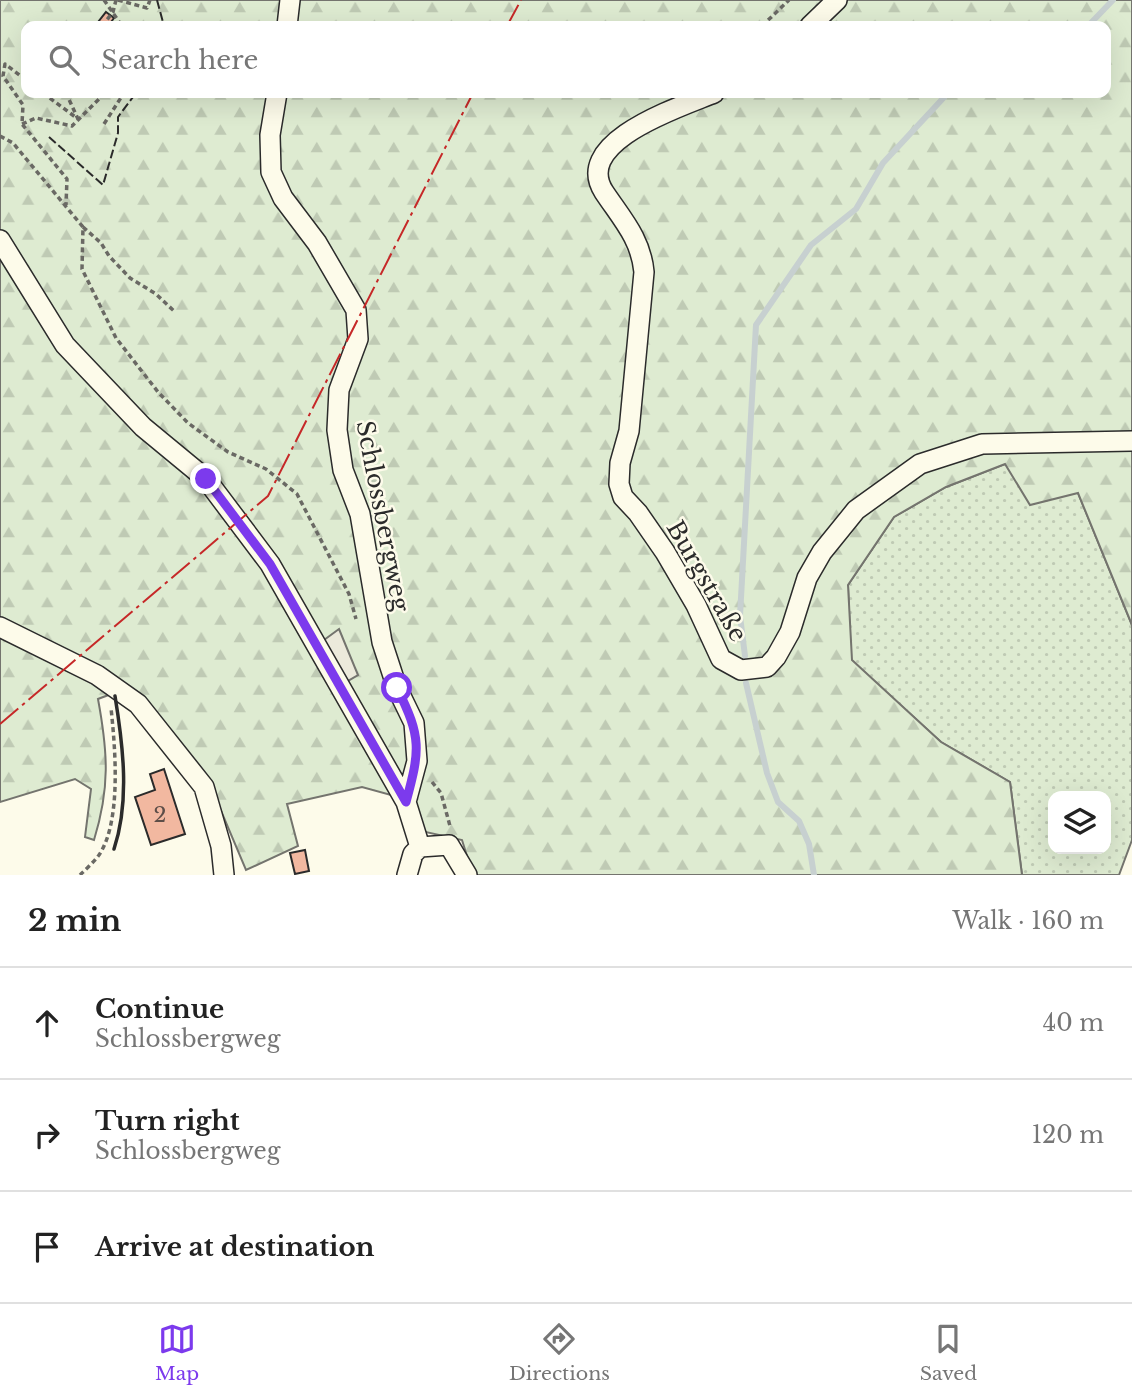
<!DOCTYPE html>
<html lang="en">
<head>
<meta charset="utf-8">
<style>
	:root { --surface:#fff; --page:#f2f2f2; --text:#222; --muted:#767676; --line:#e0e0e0; --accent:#7c3aed }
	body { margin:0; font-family:"Libre Baskerville",serif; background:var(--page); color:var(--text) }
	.controls { position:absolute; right:21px; bottom:21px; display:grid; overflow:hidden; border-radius:14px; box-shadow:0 7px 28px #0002 }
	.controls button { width:63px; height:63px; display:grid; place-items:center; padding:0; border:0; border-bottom:2px solid var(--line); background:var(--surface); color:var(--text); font:35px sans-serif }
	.stop { position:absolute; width:21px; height:21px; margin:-16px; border:5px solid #7c3aed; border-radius:50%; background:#fff }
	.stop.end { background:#7c3aed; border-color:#fff; box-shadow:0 2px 7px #0008 }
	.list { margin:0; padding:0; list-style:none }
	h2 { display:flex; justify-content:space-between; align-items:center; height:91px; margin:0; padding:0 28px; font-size:30px }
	h2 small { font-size:23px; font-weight:400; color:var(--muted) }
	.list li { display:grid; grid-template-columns:46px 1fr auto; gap:21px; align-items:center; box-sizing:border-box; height:112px; padding:0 28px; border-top:2px solid var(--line) }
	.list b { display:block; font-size:26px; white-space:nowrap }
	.list p { margin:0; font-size:23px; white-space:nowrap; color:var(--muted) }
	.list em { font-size:23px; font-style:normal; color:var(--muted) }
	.icon { flex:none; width:38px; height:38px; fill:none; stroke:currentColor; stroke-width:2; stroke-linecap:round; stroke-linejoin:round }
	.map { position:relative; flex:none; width:1132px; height:875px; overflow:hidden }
	.search { position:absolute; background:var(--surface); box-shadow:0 7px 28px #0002; left:21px; right:21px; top:21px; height:77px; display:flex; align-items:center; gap:18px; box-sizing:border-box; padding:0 24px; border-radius:14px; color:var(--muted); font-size:26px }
	.sheet { height:427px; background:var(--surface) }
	nav { display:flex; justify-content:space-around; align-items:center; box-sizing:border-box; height:98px; border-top:2px solid var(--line); background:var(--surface); font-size:19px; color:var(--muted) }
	nav a { display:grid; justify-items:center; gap:4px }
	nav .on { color:var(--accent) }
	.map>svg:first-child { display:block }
	.grass { fill:url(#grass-dots); stroke:#74746e; stroke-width:2; fill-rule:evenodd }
	.forest { fill:url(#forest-firs); stroke:#74746e; stroke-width:2; fill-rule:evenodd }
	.parking { fill:#eceadb; stroke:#74746e; stroke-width:2 }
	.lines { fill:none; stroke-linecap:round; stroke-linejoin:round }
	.stream { stroke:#c7d0d0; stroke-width:6 }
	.building { fill:#f2b8a0; stroke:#2b2b2b; stroke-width:2 }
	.street-casing { stroke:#2b2b2b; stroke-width:22 }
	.path { stroke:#6a6964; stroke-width:3.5; stroke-dasharray:5 3.5; stroke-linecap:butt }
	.street { stroke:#fdfbea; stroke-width:19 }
	.fence { stroke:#2b2b2b; stroke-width:2; stroke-dasharray:9 3.5; stroke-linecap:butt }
	.wall { stroke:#2b2b2b; stroke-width:3.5 }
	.power { stroke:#c62828; stroke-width:2; stroke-dasharray:24 5 3.5 5; stroke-linecap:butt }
	.route { stroke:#7c3aed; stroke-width:9 }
	.labels { text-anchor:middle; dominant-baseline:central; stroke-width:5; stroke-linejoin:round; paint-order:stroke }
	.number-label { font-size:21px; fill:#5d4e48 }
	.street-label { font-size:24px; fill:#2b2b2b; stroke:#fdfbea }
</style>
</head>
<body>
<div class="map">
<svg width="1132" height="875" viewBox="0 0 1132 875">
	<defs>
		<pattern id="grass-dots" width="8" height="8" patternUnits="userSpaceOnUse" patternTransform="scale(1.75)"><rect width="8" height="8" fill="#deebd1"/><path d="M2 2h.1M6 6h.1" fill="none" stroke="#bfcab4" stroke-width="1.8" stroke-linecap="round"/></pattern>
		<pattern id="forest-firs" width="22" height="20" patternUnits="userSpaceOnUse" patternTransform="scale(1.75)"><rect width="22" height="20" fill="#deebd1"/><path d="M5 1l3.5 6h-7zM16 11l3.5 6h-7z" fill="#bfcab4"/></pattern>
	</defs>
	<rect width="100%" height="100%" fill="#fdfbea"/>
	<path class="grass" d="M1005 464 1078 493 1132 625V840L1119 875H1022L1010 782 941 742 851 660 848 585 894 517 946 487ZM1053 796H1106V849H1053Z"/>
	<path class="forest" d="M0 0H1132V625L1078 493 1030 505 1005 464 946 487 894 517 848 585 852 660 941 742 1010 782 1022 875H473L462 840 421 831 413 801 362 787 287 804 298 846 246 870 211 787 127 688 98 699C108 753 110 788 94 840L85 837 91 789 75 779 0 802ZM26 26H1106V93H26Z"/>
	<path class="parking" d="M339 629 358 675 346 682 324 640Z"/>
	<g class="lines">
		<path class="stream" d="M1088 26 1113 0
			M745 656 740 616 756 325 811 245 856 209 883 163 948 93
			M746 683 767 773 778 802 799 821 809 844 814 875"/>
	</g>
	<path class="building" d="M106 12 114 18 108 26H95Z
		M164 769 185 834 151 845 135 797 155 790 150 774Z
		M305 850 309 871 295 874 290 853Z"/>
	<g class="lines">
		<g class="street-casing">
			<path id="street" d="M287 26 290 0
				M810 26 837 0
				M277 93 270 135 271 172 283 198 317 243 356 310 358 339 339 390 337 430 343 470 360 514 382 642 397 688 414 723 417 761 406 802
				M714 93C683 106 571 141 604 192 622 219 641 239 644 272L629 431 620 463 619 484 623 497 638 513 665 552 696 605 721 659 741 670 767 667 776 657 790 632 807 578 822 552 856 510 920 464 982 444 1132 441
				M0 240 65 345 143 427 206 479 270 564 406 802 420 847
				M0 627 97 675 138 704 204 787 221 846 224 875
				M420 847 449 845 467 875
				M407 875 413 854 420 847"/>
		</g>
		<path class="path" d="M104 0 122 26
			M118 0 147 8 150 0
			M102 26 113 12 116 0
			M762 26 789 0
			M26 80 5 64 3 76 23 105 22 124 67 179 66 205
			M43 93 78 119 66 93
			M22 124 36 118 72 126 105 93
			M104 124 124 93
			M0 136 13 143 83 227 82 269 116 338 158 392 188 423 228 452 266 469 297 494 349 594 356 619
			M83 227 101 243 109 256 130 278 156 294 175 312
			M432 782 441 793 450 826
			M80 875C86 869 94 862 99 855 122 821 115 746 111 708"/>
		<use href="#street" class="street"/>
		<path class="fence" d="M157 0 164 26
			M49 137 103 185 118 133V117L136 93"/>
		<path class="wall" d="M114 849C130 801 123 745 115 696"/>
		<path class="power" d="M507 26 521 0
			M0 724 268 496 473 93"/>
	</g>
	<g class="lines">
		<path class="route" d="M206 479 270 564 406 802C420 750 422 738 397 688"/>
	</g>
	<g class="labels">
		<g class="number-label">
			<text x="160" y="815">2</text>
		</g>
		<g class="street-label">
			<text transform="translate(383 516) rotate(79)">Schlossbergweg</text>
			<text transform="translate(707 581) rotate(60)">Burgstraße</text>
		</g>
	</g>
</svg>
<div class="controls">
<button><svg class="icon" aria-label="layers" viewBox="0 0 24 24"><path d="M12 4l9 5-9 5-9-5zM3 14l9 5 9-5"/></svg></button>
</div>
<div class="stop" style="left:397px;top:688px"></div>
<div class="stop end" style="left:206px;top:479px"></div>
<div class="search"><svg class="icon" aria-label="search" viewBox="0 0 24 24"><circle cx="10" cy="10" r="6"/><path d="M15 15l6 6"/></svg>Search here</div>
</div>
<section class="sheet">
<h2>2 min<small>Walk · 160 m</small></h2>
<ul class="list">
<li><svg class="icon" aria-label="ahead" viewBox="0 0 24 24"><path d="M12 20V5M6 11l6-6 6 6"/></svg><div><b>Continue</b><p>Schlossbergweg</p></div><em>40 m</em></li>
<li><svg class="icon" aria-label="right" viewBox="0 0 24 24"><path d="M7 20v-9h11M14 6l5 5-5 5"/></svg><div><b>Turn right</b><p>Schlossbergweg</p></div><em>120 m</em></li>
<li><svg class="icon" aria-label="arrive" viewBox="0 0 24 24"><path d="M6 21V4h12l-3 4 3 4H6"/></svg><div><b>Arrive at destination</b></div></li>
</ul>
</section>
<nav>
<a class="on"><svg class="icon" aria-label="map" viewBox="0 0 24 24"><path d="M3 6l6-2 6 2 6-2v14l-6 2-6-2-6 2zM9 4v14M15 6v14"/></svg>Map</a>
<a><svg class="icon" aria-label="directions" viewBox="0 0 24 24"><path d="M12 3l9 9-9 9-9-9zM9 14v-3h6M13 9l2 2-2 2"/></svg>Directions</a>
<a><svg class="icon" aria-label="saved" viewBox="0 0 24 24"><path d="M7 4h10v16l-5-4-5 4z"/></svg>Saved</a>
</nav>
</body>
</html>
